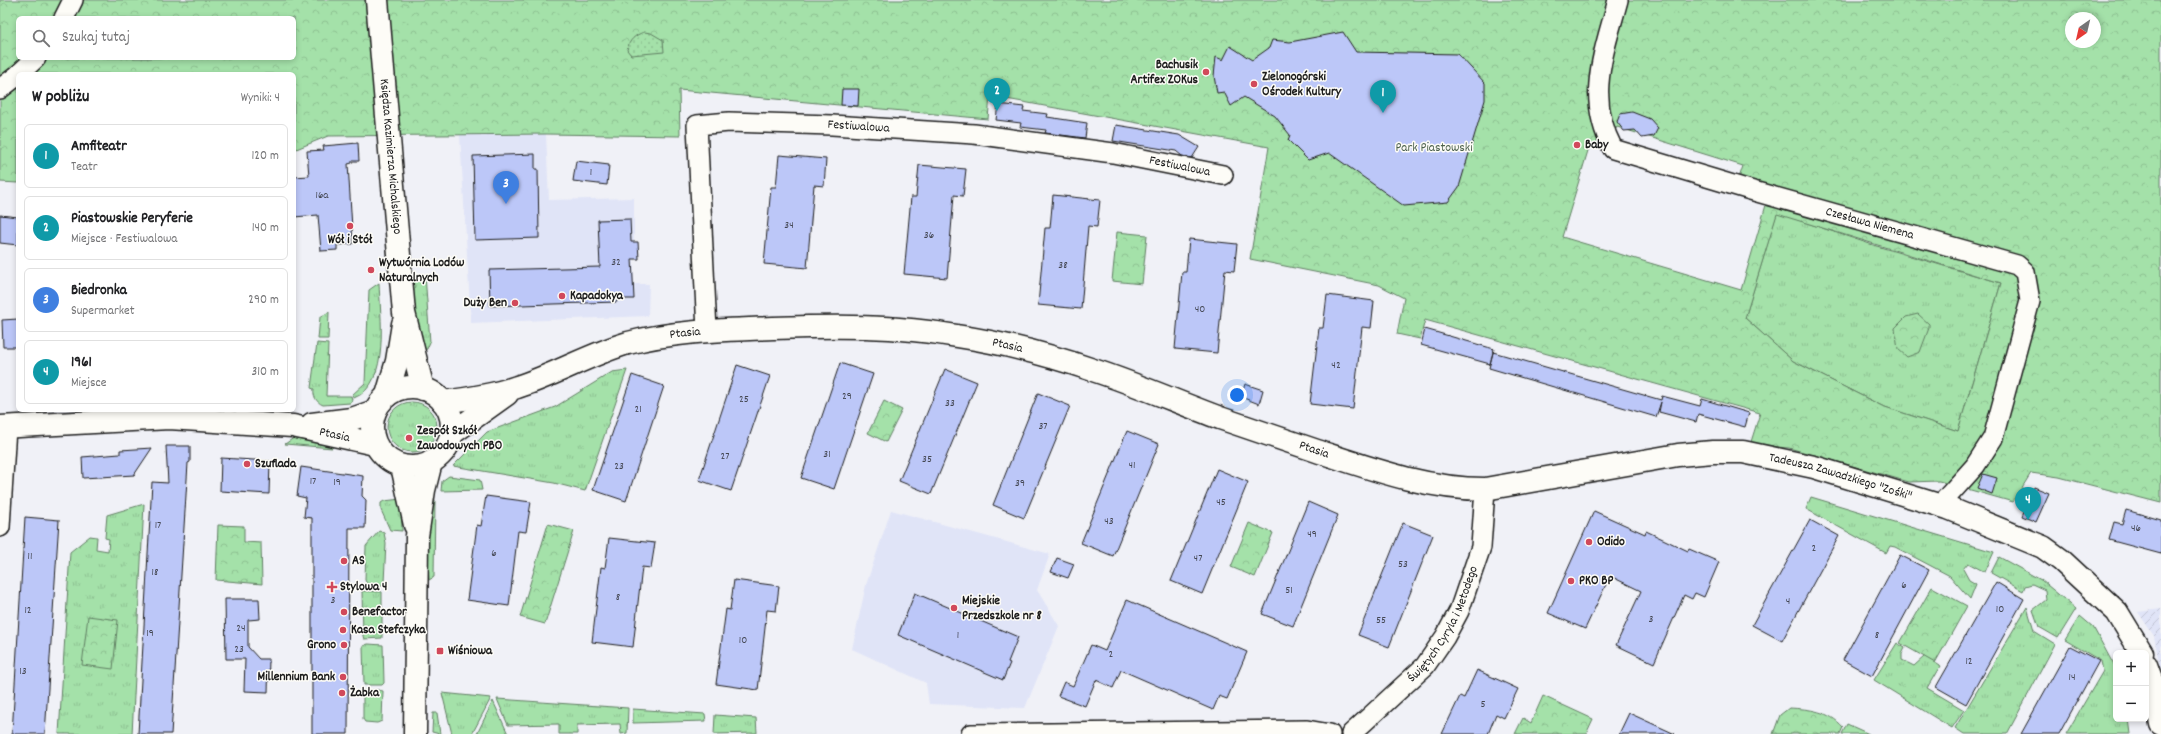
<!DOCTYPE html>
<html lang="pl">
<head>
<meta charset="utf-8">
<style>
	:root { --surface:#fff; --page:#f2f2f2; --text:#202124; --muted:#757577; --line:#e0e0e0; --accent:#1a73e8 }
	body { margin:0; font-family:Dekko,sans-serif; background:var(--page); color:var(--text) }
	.controls { position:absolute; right:12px; bottom:12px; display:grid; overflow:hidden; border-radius:6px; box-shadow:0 2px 6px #0003 }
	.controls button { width:36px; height:36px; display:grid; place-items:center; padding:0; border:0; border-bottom:1px solid var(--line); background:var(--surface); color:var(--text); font:20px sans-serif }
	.compass { position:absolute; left:2065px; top:12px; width:36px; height:36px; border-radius:50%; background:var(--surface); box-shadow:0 2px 6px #0003; rotate:214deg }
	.you { position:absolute; left:1237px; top:395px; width:14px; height:14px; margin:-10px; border:3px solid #fff; border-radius:50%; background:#1a73e8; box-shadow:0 0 0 6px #1a73e833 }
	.badge { display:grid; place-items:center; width:26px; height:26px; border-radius:50%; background:var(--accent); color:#fff; font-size:13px; font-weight:700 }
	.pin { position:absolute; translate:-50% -33px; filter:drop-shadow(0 1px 2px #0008) }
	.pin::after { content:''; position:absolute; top:21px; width:14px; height:12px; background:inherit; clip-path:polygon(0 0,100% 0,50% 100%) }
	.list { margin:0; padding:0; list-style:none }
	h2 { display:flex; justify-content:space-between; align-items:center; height:52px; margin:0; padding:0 16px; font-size:17px }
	h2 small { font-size:13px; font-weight:400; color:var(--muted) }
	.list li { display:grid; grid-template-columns:26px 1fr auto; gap:12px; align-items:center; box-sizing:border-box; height:64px; margin:0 8px 8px; padding:0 8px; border:1px solid var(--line); border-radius:6px }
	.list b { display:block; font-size:15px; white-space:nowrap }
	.list p { margin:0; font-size:13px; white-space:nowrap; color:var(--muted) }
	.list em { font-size:13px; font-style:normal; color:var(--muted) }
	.icon { flex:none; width:22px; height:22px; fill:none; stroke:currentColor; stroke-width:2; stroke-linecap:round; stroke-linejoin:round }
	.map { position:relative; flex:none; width:2161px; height:734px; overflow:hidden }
	.search { position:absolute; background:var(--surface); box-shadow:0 2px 6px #0003; left:16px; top:16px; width:280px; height:44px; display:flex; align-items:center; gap:10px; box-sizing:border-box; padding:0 14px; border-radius:6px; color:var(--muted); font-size:15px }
	.panel { position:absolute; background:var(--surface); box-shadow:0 2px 6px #0003; left:16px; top:72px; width:280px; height:340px; border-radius:6px }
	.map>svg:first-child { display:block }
	.built { fill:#e0e4f7 }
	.industrial { fill:url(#industrial-furrows) }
	.grass { fill:url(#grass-tufts); stroke:#607e62 }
	.forest { fill:url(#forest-crowns); stroke:#607e62; fill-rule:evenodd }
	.garden { fill:url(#garden-dots); stroke:#607e62 }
	.pitch { fill:#a4e1a9; stroke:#607e62 }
	.building { fill:#bcc7f8; stroke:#1c1c1c }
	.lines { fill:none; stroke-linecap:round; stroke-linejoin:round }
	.street-casing { stroke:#1c1c1c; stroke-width:22 }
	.secondary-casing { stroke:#1c1c1c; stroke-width:25 }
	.street { stroke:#fdfcf7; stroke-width:19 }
	.secondary { stroke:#fdfcf7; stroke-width:22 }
	.poi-dot { fill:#d1495b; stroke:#fdfcf7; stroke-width:1.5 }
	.labels { text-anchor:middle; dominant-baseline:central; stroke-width:3; stroke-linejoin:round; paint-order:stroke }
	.number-label { font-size:11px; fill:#444753 }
	.poi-label { font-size:13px; font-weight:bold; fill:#1c1c1c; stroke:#fdfcf7; text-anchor:start }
	.street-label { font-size:13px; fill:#1c1c1c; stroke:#fdfcf7 }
	.park-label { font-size:13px; fill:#4c614d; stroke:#fdfcf7 }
</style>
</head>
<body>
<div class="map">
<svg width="2161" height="734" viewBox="0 0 2161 734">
	<defs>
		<pattern id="industrial-furrows" width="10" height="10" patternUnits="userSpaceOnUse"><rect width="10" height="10" fill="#e0e4f7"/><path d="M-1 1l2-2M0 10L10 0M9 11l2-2" fill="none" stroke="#c0c3d3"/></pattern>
		<pattern id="grass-tufts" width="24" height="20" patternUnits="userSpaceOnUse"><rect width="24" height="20" fill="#a4e1a9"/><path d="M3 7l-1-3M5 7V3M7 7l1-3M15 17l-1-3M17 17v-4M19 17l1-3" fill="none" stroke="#8dc091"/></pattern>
		<pattern id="forest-crowns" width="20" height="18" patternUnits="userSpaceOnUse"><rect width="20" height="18" fill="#a4e1a9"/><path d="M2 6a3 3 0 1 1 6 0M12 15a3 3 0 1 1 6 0" fill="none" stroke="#8dc091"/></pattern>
		<pattern id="garden-dots" width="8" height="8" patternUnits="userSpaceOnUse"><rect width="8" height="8" fill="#a4e1a9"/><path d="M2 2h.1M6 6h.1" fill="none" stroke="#8dc091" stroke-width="1.8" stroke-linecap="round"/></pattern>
	</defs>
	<rect width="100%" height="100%" fill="#f0f1f7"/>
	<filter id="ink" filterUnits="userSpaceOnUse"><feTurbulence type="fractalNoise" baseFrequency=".025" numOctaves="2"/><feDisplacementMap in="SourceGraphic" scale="8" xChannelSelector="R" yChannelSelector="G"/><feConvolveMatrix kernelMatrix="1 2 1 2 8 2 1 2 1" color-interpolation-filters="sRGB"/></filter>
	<g filter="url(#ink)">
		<path class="built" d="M546 134 549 200 634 198V284H649L648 316 471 323 460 135Z
			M891 510 1050 554 1037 590 1059 626 1025 708 929 704 926 683 852 649 866 585Z"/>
		<path class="industrial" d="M2161 609V674L2154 636 2138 612Z"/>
		<path class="grass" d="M1777 213 1870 244 2001 283 1958 431 1882 406 1793 361 1745 318Z
			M425 275 430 342 427 349 421 351 411 277Z
			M379 283C380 314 391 384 354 398L352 395 365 383 369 290Z
			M329 312 328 339H318L320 317Z
			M317 343 328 344 326 396H351L352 400 350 403 323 405C316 402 313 396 314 389L311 388Z
			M627 370 585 491 554 483 453 466 487 432 555 407 612 372Z
			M387 427a25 25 0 1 1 50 0a25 25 0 1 1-50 0Z
			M295 437 340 440 332 448 285 444Z
			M449 476 480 480 482 490 441 491 442 481Z
			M432 497 435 500 434 577 429 580 426 542Z
			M1811 497 1994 552 1985 572 1968 563 1963 569 1969 580 1976 584 1970 599 1950 576 1895 547 1890 546 1886 553 1806 509Z
			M401 499 402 531 390 530 381 510V503L384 501Z
			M144 504 132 734H59L70 552 90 536 97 537 96 549 108 551 109 539 105 538 107 515Z
			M379 531 384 533 386 543 384 582 382 585 367 584 365 580 366 546Z
			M1999 557 2041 580 2076 609 2058 638 2039 627 2033 610 2046 600 2045 590 2032 584 2025 586 2023 591 1991 573Z
			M362 591 382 592V638L364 639 363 636Z
			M2027 607 2034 631 2055 644 2007 734H1964L1955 728Z
			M2080 616 2093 627 2116 669V719H2129L2131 734H2066L2103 671 2101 661 2065 640Z
			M1897 643 1905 648 1902 654V660L1914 666 1925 656 1940 666 1927 688 1964 710 1952 728 1874 680Z
			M368 644 383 645 384 683 382 685H364V684L363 646Z
			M378 690 383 691 382 721 377 723 365 722 363 719V691Z
			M442 693 491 698 472 734H452Z
			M497 699 628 708 627 733 621 734 620 724 577 725V734H559V724L508 725Z
			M493 701 508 734H477Z
			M633 709 705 714 706 721 633 723Z
			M433 713H437L440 734 432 732Z
			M715 715 756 718 757 733 714 734Z"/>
		<path class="forest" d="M0 0H2161V503L2059 477 2031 473 2013 502 1939 481 1909 482 1789 448 1750 445 1760 413 1425 320 1420 339 1397 334 1404 298 1379 285 1250 259 1269 147 990 96 988 119 679 90 680 136 546 134 328 136 294 150V74H18V183L0 182ZM18 18H294V58H18ZM2071 18H2095V42H2071ZM1617 127 1743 166 1739 178 1771 188 1741 290 1562 237 1590 144 1604 148ZM1777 214 2001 283 1958 431 1882 406 1793 361 1745 318Z
			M1117 232 1147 235 1142 284 1112 281Z
			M1918 314 1929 324V328L1920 352 1907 357 1898 349 1895 328 1906 317Z
			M884 401 902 410 886 442 868 433Z
			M1249 523 1273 533 1255 577 1231 567Z
			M548 524 574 531 545 624 520 617Z
			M218 525 244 526V542L261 543 262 584 216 580Z
			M1932 587 1967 606 1935 663 1900 643Z
			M88 616 118 620 113 669 82 665Z
			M1543 696 1593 719 1586 734H1515L1523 718 1531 723Z
			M1789 708C1810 709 1829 711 1843 727L1840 734H1773L1780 715Z"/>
		<path class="garden" d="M644 32 651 33 663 40 664 52 631 55 627 50C629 40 635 35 644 32Z"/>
		<path class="pitch" d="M1847 724 1869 734H1842Z"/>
		<path class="building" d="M1343 32 1356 52 1458 54 1485 83V100L1459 187 1448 202 1404 206 1329 153 1308 160 1288 140 1290 135 1275 116 1244 97 1231 106 1224 92 1217 93 1214 76 1216 57 1223 60 1230 46 1252 60 1269 48 1272 40 1290 42Z
			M842 89H859L858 106 841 105Z
			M998 104 1024 107 1023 111 1048 114 1047 117 1087 123 1085 138 1045 133 1046 130 1020 127 1021 123 996 120Z
			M1632 112 1650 119 1658 128 1654 136 1642 138 1635 130 1624 131 1617 122 1620 114Z
			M1116 125 1179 135 1199 147 1192 158 1182 156 1176 151 1113 141Z
			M358 143 359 161H352V163L348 164 353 244 337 245V250L321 251 318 215 294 217V177L309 176 307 151 324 150 323 146Z
			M535 154V169H538L539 238 475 240 473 156Z
			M779 155 826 159 824 186 814 185 807 268 764 264 771 187H776Z
			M576 161 609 165 607 185 573 181Z
			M919 165 966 169 963 196 954 195 947 278 904 274 911 197H916Z
			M1053 195 1100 200 1097 227 1088 226 1081 309 1038 305 1045 228H1050Z
			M0 215 18 217V245L0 243Z
			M630 219 631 242H638L639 259H632L634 299H617V302L490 306 489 270 600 267 598 220Z
			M1189 239 1237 244 1234 271 1225 270 1217 353 1175 349 1182 272H1186Z
			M1327 295 1374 301 1371 328 1362 327 1353 409 1310 404 1319 328H1323Z
			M18 319V347H3L2 320Z
			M1425 329 1494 349 1490 364 1421 345Z
			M1493 352 1661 400 1662 396 1700 406 1702 399 1749 413 1745 427 1698 414 1696 422 1659 412 1661 402 1656 417 1489 368Z
			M840 363 873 374 834 489 801 478Z
			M737 365 770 376 731 491 699 480Z
			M945 369 977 382 931 494 899 481Z
			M632 375 664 386 626 501 593 490Z
			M1245 384 1263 390 1259 404 1241 397Z
			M1038 393 1070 406 1024 518 993 505Z
			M1127 431 1159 444 1113 556 1081 543Z
			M166 446H190V462L188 463 171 734H138L152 482 168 483Z
			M152 448 134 475 83 478 82 457 120 454V450Z
			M221 458 270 461 269 494 220 491Z
			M301 467 363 476 362 496 366 500 365 528H349L348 734H312V518L304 517 306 498 297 496Z
			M1217 469 1248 482 1202 594 1171 581Z
			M1983 474 1997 478 1992 494 1977 488Z
			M2034 487 2049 493 2036 522 2022 516Z
			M486 496 531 502 526 532 518 531 509 606 467 600 477 525 481 526Z
			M1308 502 1338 515 1293 626 1262 614Z
			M2126 510 2161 520V554L2109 540 2114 522 2122 524Z
			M1594 511 1645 534 1646 531 1688 551 1689 549 1719 562 1704 597 1695 593 1692 599 1684 595 1654 663 1616 645 1641 591 1610 576 1585 629 1548 613Z
			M25 517 59 520 45 734H12Z
			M1810 520 1839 536 1782 641 1752 625Z
			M1403 523 1433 535 1389 647 1358 635Z
			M609 538 655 543 651 568 642 567 633 647 592 642 601 567 605 568Z
			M1900 555 1929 570 1872 676 1843 660Z
			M1057 558 1074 564 1068 578 1051 572Z
			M734 580 779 586 776 611 767 610 758 690 716 684 726 609 730 610Z
			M1996 582 2024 599 1966 704 1936 687Z
			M915 593 1018 637 1008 662 1010 663 1003 680 898 635Z
			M225 599H259L260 619 248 620V647L259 659H269L268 692 244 691 245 659H226Z
			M1127 600 1247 652 1227 699 1219 696 1213 710 1121 670 1113 688 1096 680 1085 706 1058 696 1064 682 1073 686 1091 645 1105 651Z
			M2070 646 2099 661 2059 734H2021Z
			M1477 670 1518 689 1504 718 1496 714 1488 734H1442L1460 696 1464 698Z
			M1629 713 1675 734H1619Z"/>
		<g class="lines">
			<g class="street-casing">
				<g id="street">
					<path id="s1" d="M1618 0C1604 53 1585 97 1613 149L1750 190 2017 265 2025 272 2030 301 1993 438 1975 466 1940 505"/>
					<path d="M64 18 73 0"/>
					<path d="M19 74 36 58"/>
					<path d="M0 89 18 75"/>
					<path id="s2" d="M707 331 697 125 729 122 832 125 974 134 1113 153 1223 175"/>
					<path d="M0 527 6 427"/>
					<path d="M971 734 1307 730 1330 734"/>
					<path id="s3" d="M1351 734 1425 666 1445 637 1459 611 1481 547 1485 489"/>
				</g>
			</g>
			<g class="secondary-casing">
				<g id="secondary">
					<path id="s4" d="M377 0 404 313 423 389"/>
					<circle cx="412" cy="427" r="40"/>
					<path d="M387 395 397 361 403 324"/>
					<path id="s5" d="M443 402C468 399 494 395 517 387 555 375 590 354 628 343 675 331 725 330 773 328 835 326 896 325 957 336 1003 343 1049 355 1093 370 1136 384 1177 402 1220 418 1252 429 1285 440 1317 451 1372 469 1427 489 1485 489L1678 455 1713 452H1743L1814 467 1948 508 2043 547 2061 560 2117 612 2142 653"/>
					<path d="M312 424 352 419 375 411"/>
					<path id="s6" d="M0 427 169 418 293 426 375 444"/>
					<path d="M451 434 507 394"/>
					<path d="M402 466 415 525"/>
					<path d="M2146 665 2154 687 2161 724"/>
					<path d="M415 734 417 536 424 490 431 462"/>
				</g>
			</g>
			<use href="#street" class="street"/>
			<use href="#secondary" class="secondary"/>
		</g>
	</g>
	<g class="poi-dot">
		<circle cx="1206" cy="72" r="4"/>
		<circle cx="1254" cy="84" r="4"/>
		<circle cx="1577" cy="145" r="4"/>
		<circle cx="350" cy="226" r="4"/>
		<circle cx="371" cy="270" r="4"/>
		<circle cx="562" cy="296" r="4"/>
		<circle cx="515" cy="303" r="4"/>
		<circle cx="409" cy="438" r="4"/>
		<circle cx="247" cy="464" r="4"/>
		<circle cx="1589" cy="542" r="4"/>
		<circle cx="344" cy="561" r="4"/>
		<circle cx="1571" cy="581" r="4"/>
		<path d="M330 581h4v4h4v4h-4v4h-4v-4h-4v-4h4z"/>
		<circle cx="954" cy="608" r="4"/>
		<circle cx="344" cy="612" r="4"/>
		<circle cx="343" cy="630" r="4"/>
		<circle cx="344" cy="645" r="4"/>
		<rect x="436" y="647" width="8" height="8" rx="2"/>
		<circle cx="343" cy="677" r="4"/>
		<circle cx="342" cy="693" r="4"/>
	</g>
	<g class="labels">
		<g class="number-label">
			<text x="591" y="173">1</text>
			<text x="322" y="196">16a</text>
			<text x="789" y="226">34</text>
			<text x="929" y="236">36</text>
			<text x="616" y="263">32</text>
			<text x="1063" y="266">38</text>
			<text x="1200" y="310">40</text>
			<text x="1336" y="366">42</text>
			<text x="847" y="397">29</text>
			<text x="744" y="400">25</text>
			<text x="950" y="404">33</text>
			<text x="638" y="410">21</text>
			<text x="1043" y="427">37</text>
			<text x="827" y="455">31</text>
			<text x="725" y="457">27</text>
			<text x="927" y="460">35</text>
			<text x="1132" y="466">41</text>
			<text x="619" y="467">23</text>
			<text x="313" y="482">17</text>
			<text x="337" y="483">19</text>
			<text x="1020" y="484">39</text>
			<text x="1221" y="503">45</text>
			<text x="1109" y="522">43</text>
			<text x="158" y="526">17</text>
			<text x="2136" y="529">46</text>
			<text x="1312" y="535">49</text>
			<text x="1814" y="549">2</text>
			<text x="494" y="554">6</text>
			<text x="30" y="557">11</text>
			<text x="1198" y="559">47</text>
			<text x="1403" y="565">53</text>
			<text x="155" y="573">18</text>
			<text x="1904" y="586">6</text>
			<text x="1289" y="591">51</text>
			<text x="618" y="598">8</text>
			<text x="333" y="601">3</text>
			<text x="1788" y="602">4</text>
			<text x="2000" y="610">10</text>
			<text x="28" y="611">12</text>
			<text x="1651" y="620">3</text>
			<text x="1381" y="621">55</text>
			<text x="241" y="629">24</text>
			<text x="150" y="634">19</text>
			<text x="958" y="636">1</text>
			<text x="1877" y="636">8</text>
			<text x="743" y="641">10</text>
			<text x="239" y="650">23</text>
			<text x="1111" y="655">2</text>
			<text x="1969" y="662">12</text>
			<text x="23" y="672">13</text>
			<text x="2072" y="678">14</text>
			<text x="1483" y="705">5</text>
		</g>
		<g class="poi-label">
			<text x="1198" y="65" text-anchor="end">Bachusik<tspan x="1198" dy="15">Artifex ZOKus</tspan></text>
			<text x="1262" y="77">Zielonogórski<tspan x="1262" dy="15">Ośrodek Kultury</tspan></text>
			<text x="1585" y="145">Baby</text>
			<text x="350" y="240" text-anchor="middle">Wół i Stół</text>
			<text x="379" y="263">Wytwórnia Lodów<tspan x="379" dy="15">Naturalnych</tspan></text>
			<text x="570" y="296">Kapadokya</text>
			<text x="507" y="303" text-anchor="end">Duży Ben</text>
			<text x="417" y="431">Zespół Szkół<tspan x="417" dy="15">Zawodowych PBO</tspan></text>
			<text x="255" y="464">Szuflada</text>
			<text x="1597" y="542">Odido</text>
			<text x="352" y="561">AS</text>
			<text x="1579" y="581">PKO BP</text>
			<text x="340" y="587">Stylowa 4</text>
			<text x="962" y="601">Miejskie<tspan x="962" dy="15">Przedszkole nr 8</tspan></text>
			<text x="352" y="612">Benefactor</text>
			<text x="351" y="630">Kasa Stefczyka</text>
			<text x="336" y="645" text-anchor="end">Grono</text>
			<text x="448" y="651">Wiśniowa</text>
			<text x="335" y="677" text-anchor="end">Millennium Bank</text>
			<text x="350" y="693">Żabka</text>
		</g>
		<g class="street-label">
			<text stroke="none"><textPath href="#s2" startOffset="368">Festiwalowa</textPath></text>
			<text stroke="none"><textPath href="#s4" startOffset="157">Księdza Kazimierza Michalskiego</textPath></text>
			<text stroke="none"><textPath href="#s2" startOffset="692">Festiwalowa</textPath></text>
			<text stroke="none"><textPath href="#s1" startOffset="421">Czesława Niemena</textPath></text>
			<text stroke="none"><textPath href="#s5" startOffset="253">Ptasia</textPath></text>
			<text stroke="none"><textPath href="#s5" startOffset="577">Ptasia</textPath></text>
			<text stroke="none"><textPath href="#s6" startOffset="336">Ptasia</textPath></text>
			<text stroke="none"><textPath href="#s5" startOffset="901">Ptasia</textPath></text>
			<text stroke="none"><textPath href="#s5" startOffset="1439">Tadeusza Zawadzkiego "Zośki"</textPath></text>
			<text stroke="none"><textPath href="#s3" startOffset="146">Świętych Cyryla i Metodego</textPath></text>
		</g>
		<g class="park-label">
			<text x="1434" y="148">Park Piastowski</text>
		</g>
	</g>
</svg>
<div class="controls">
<button>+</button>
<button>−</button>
</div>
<svg class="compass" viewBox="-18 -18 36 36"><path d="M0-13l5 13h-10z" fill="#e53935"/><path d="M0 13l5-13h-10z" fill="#757577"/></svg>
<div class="you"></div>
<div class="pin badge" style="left:1383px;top:113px;background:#0f9aa8">1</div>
<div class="pin badge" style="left:997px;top:111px;background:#0f9aa8">2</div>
<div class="pin badge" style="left:506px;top:204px;background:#3f7fe0">3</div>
<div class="pin badge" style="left:2028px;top:520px;background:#0f9aa8">4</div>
<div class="search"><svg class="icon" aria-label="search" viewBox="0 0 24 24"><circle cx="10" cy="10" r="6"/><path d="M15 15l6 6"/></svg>Szukaj tutaj</div>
<section class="panel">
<h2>W pobliżu<small>Wyniki: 4</small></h2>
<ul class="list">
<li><span class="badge" style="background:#0f9aa8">1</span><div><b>Amfiteatr</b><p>Teatr</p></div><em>120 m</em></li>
<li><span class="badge" style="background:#0f9aa8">2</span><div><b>Piastowskie Peryferie</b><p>Miejsce · Festiwalowa</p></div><em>140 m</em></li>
<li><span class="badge" style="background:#3f7fe0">3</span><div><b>Biedronka</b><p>Supermarket</p></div><em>290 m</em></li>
<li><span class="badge" style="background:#0f9aa8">4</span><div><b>1961</b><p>Miejsce</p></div><em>310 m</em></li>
</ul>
</section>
</div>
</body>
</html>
